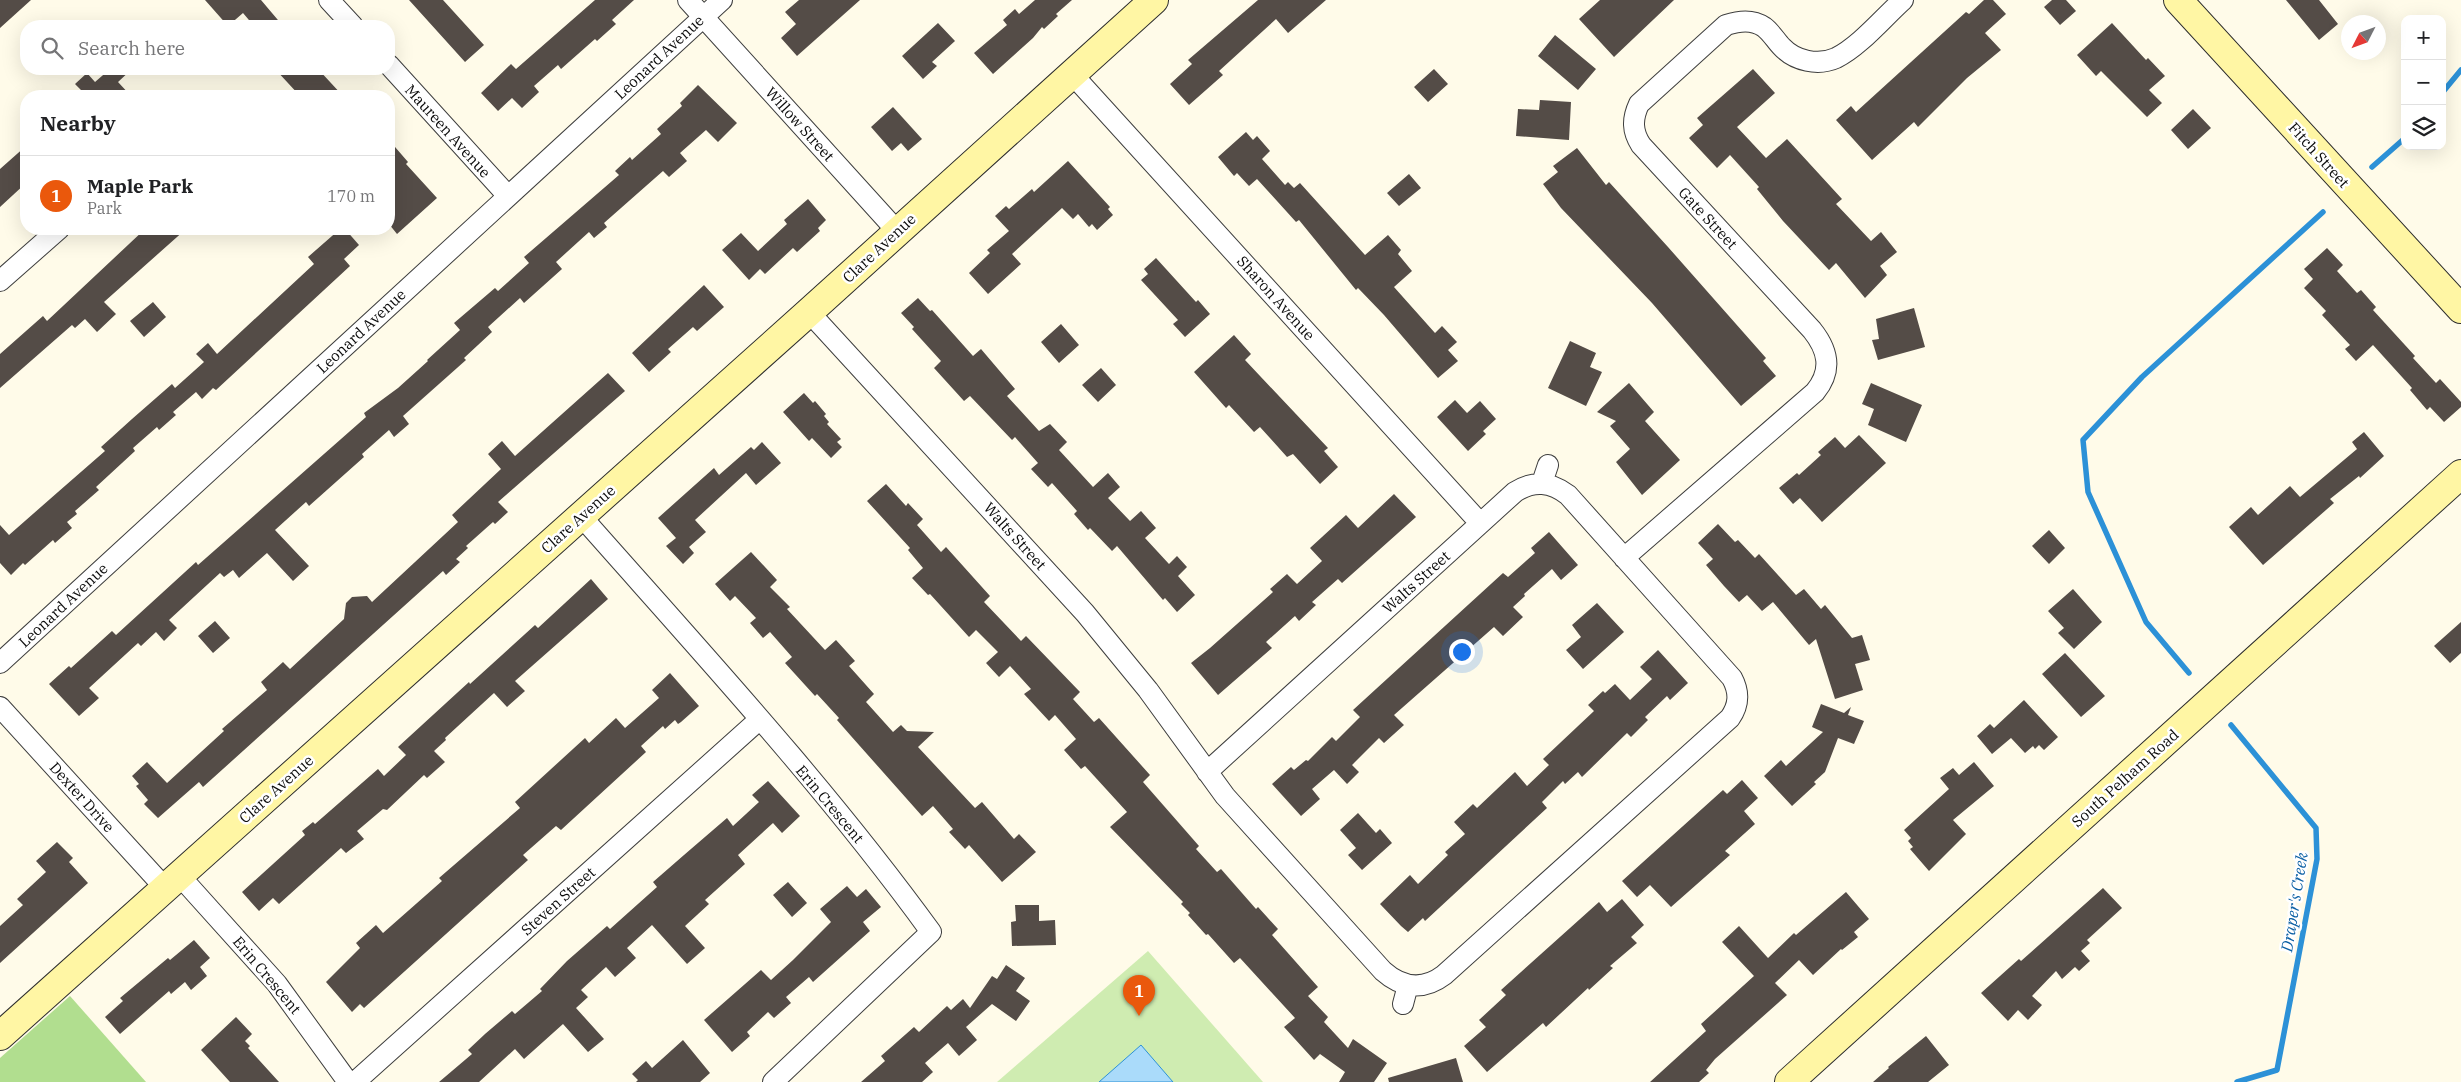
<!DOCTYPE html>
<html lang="en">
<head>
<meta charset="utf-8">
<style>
	:root { --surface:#fff; --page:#f2f2f2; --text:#202124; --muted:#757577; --line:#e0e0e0; --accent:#ea580c }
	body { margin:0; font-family:"IBM Plex Serif",serif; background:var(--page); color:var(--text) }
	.controls { position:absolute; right:15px; top:15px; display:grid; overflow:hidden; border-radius:10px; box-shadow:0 5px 20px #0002 }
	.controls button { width:45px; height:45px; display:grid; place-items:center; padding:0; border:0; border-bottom:1px solid var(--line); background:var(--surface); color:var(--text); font:25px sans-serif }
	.compass { position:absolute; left:2341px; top:15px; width:45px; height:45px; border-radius:50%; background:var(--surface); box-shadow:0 5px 20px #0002; rotate:228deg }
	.you { position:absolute; left:1461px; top:651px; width:18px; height:18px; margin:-12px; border:4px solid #fff; border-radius:50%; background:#1a73e8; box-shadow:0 0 0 8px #1a73e833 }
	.badge { display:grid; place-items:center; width:32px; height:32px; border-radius:50%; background:var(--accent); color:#fff; font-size:16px; font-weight:700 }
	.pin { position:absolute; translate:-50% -41px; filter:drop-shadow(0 1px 2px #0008) }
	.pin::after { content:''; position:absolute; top:26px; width:18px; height:15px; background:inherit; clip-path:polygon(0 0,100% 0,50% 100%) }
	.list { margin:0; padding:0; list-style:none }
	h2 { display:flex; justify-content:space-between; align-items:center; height:65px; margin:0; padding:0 20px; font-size:21px }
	h2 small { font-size:16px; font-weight:400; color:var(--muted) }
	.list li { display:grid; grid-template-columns:32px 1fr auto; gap:15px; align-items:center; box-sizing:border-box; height:80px; padding:0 20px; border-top:1px solid var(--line) }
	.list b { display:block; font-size:19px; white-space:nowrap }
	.list p { margin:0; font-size:16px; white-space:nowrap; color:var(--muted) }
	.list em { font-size:16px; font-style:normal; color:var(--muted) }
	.icon { flex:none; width:28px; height:28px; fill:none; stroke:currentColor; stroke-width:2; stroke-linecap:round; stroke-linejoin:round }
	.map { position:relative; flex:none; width:2461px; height:1082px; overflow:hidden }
	.search { position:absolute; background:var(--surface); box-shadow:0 5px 20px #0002; left:20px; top:20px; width:375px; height:55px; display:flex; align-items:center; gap:12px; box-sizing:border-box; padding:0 18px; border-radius:20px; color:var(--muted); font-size:19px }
	.panel { position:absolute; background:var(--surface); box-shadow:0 5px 20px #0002; left:20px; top:90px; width:375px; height:145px; border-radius:20px }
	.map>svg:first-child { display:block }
	.green { fill:#cfecb1 }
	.forest { fill:#b1de8f }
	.water { fill:#aadbfa; stroke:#2c91d7 }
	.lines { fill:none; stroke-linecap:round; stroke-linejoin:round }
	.stream { stroke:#2c91d7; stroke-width:5.5 }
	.building { fill:#544c47 }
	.street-casing { stroke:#3e3e3e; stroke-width:22 }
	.secondary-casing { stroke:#2d2d2d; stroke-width:30 }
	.street { stroke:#fff; stroke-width:20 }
	.secondary { stroke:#fff6a4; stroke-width:28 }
	.labels { text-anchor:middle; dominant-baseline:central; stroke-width:5; stroke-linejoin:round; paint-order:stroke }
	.street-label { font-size:15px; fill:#0b0b0b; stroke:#fff }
	.water-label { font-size:16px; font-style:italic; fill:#0d61a5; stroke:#fff }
</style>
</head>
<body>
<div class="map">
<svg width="2461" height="1082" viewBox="0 0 2461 1082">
	<rect width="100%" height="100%" fill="#fffbe9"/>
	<path class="green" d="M1148 951 1263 1082H997Z"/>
	<path class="forest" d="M70 996 146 1082H0V1058Z"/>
	<path class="water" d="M1141 1045 1173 1082H1099Z"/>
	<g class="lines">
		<path class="stream" d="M2442 93 2461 70
			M2372 167 2405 138
			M2189 673 2146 622 2088 492 2083 440 2142 377 2323 212
			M2231 725 2316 828 2317 859 2277 1070 2237 1082"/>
	</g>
	<path class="building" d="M0 0H31L0 28Z
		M205 0H261L283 26H254L243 13 228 26Z
		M409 0H443L484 45 465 62Z
		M595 0H634L612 20 616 24 597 41 595 39 561 69 558 65 534 86 539 92 522 108 512 98 498 111 481 93 511 64 516 69Z
		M799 0H860L797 56 781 38 796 24 785 12Z
		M1035 0H1072L1056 14 1058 16 1044 29 1042 27 1033 38 993 74 974 53 1007 25 1003 20 1015 9 1019 14Z
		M1258 0H1326L1288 33 1276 19 1219 71 1223 75 1189 105 1170 84 1192 64 1188 60Z
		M1600 0H1674L1614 57 1579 19Z
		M1984 0H1993L2006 14 1985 33 2001 50 1967 78 1918 127 1914 122 1872 160 1836 120 1851 106 1856 112 1966 12 1969 14Z
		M2052 0H2066L2076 11 2060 25 2044 7Z
		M2286 0H2319L2338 24 2319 40Z
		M938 23 955 41 932 62 937 66 923 79 902 56Z
		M2112 23 2146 60 2148 58 2165 76 2149 90 2162 103 2147 117 2101 71 2096 76 2077 55Z
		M1555 35 1596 69 1578 90 1538 56Z
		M110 69H132L118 82 131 96H80L84 93 75 84 87 73 95 82Z
		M275 69H318L343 96H300Z
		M1434 69 1448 84 1428 102 1414 87Z
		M1753 69 1775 93 1737 127 1766 158 1787 139 1842 199 1836 204 1871 241 1881 232 1897 252 1880 266 1887 275 1865 298 1836 263 1829 270 1783 221 1757 189 1759 187 1730 155 1717 168 1689 138 1703 125 1697 118Z
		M698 85 737 123 718 142 706 130 680 153 687 161 669 177 663 171 604 223 607 227 594 238 589 232 556 262 562 269 524 303 520 298 488 327 492 332 464 358 466 360 403 416 409 424 394 437 389 430 362 454 364 457 309 506 306 502 275 530 309 566 293 581 267 553 239 578 233 570 224 577 220 573 169 620 177 628 164 641 156 632 141 646 138 643 89 688 99 698 79 716 49 684 69 666 71 668 112 631 116 635 196 562 198 565 366 417 364 413 398 388 428 361 427 360 460 330 454 323 495 288 498 291 529 263 524 257 619 175 615 171 630 157 632 160 661 134 657 129 682 106 680 103Z
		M1540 100 1571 102 1569 140 1516 136 1518 109 1539 110Z
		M893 107 922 139 908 151 901 143 892 151 871 127Z
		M2193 109 2211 128 2188 149 2171 130Z
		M1246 132 1253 140 1257 136 1270 151 1262 159 1285 185 1288 182 1294 188 1300 183 1365 255 1388 235 1401 250 1398 254 1412 271 1394 287 1435 333 1442 326 1457 342 1448 350 1458 361 1438 378 1384 315 1358 288 1356 290 1299 220 1296 222 1257 179 1249 186 1237 173 1234 176 1218 157Z
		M389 140 408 162 406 164 437 198 397 234 389 224Z
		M26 146V183L0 207V169Z
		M1577 148 1606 185 1609 182 1668 247 1766 358 1763 361 1776 376 1741 406 1652 303 1561 208 1543 184 1558 172 1553 166Z
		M1068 161 1110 207 1108 209 1113 215 1097 230 1092 224 1089 227 1078 214 1073 219 1062 208 1012 254 1021 264 988 294 969 273 990 253 987 250 1009 231 995 216 1006 206 1009 209 1032 189 1034 192Z
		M1409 174 1421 188 1399 206 1387 193Z
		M808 199 826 220 818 228 820 231 797 252 793 248 765 274 760 269 749 280 722 250 741 233 758 251 787 224 784 220Z
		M145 229H186L104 302 116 314 97 332 85 319 75 328 72 325 0 388V354L43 316 47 321Z
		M340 229H345L359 245 344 259 350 266 216 390 213 388 202 399 196 392 173 412 176 415 159 430 157 427 133 448 135 451 96 487 99 490 75 511 77 514 67 522 72 528 55 543 53 540 25 565 23 563 11 575 0 563V525L9 535 58 492 105 451 101 447 132 419 172 384 175 388 204 362 196 354 208 343 217 354 314 264 308 257Z
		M2327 248 2343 265 2337 271 2357 293 2361 290 2376 307 2373 310 2415 356 2413 358 2436 383 2440 379 2461 402V407L2444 422 2430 407 2427 410 2410 390 2412 388 2373 345 2356 361 2345 349 2350 345 2322 315 2326 311 2304 288 2313 279 2304 269Z
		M1156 258 1196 302 1198 300 1210 314 1185 337 1173 324 1178 320 1141 280 1148 274 1144 269Z
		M704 285 724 307 697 331 693 327 668 349 671 352 649 372 632 353Z
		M918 298 930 311 932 310 973 356 981 349 1015 389 1007 396 1039 431 1050 424 1067 442 1059 450 1093 487 1108 473 1120 487 1108 498 1130 521 1141 511 1156 528 1145 538 1169 564 1177 556 1187 567 1178 576 1195 595 1177 612 1165 598 1163 600 1117 546 1112 551 1090 528 1088 530 1074 514 1077 511 1052 483 1048 487 1031 469 1038 463 1015 437 1012 440 970 396 964 401 934 368 941 361 912 329 914 327 901 313Z
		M153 302 166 317 144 337 130 321Z
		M1914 308 1925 347 1878 360 1872 340 1879 339 1876 319Z
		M1061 324 1079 345 1059 363 1041 342Z
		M1234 335 1251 354 1245 360 1328 448 1324 451 1338 467 1320 484 1293 454 1287 457 1260 427 1254 432 1229 405 1226 408 1194 372Z
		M1570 341 1596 353 1590 367 1602 372 1586 406 1548 388Z
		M1101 368 1116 385 1098 402 1082 385Z
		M608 373 625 391 498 502 508 512 495 524 493 522 466 546 468 548 456 559 460 562 446 575 443 571 203 787 199 782 158 818 144 804 148 800 136 786 139 784 132 776 147 762 167 783 224 731 222 729 267 690 261 682 283 662 290 669 344 619 346 603 352 597 367 596 372 602 458 522 452 515 501 469 488 454 502 441 515 456Z
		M1629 383 1654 412 1645 421 1680 460 1642 495 1616 462 1630 449 1610 426 1616 421 1597 412Z
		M1871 383 1922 405 1906 442 1868 425 1874 409 1862 404Z
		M804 393 813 403 815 401 826 414 824 416 829 422 827 424 841 439 837 442 842 447 831 458 812 438 809 441 783 412Z
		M1455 400 1467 413 1480 401 1496 419 1483 431 1486 434 1468 451 1437 417Z
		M2364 432 2384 456 2360 478 2359 476 2330 499 2334 503 2263 565 2229 527 2251 507 2258 515 2290 486 2300 497 2357 449 2352 442Z
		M1859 435 1886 463 1822 522 1800 498 1793 504 1779 488 1797 473 1799 475 1821 455 1818 452 1835 437 1845 448Z
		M762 442 781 463 756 485 746 473 695 520 706 532 689 547 694 553 683 564 666 546 676 538 658 518 714 468 719 475 751 447 754 450Z
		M886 484 906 506 908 503 923 519 917 525 941 552 946 547 990 596 984 602 1021 641 1026 636 1080 692 1073 699 1094 722 1099 718 1150 775 1143 782 1199 846 1196 849 1217 872 1221 869 1256 909 1258 907 1278 929 1272 935 1318 987 1308 996 1328 1017 1324 1022 1348 1048 1353 1039 1387 1063 1374 1082H1339L1345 1072 1320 1054 1314 1060 1284 1027 1295 1018 1240 958 1234 963 1208 934 1206 935 1188 915 1190 913 1181 904 1183 902 1110 827 1127 812 1085 766 1081 769 1064 750 1076 739 1055 715 1049 721 1024 694 1031 689 1010 666 999 677 986 663 998 652 976 630 969 637 930 594 928 595 912 578 923 568 908 550 910 548 867 501Z
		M1394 494 1416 517 1342 583 1338 579 1312 602 1316 605 1299 621 1295 616 1266 642 1272 648 1218 695 1191 663 1210 648 1273 592 1270 589 1287 574 1297 584 1322 561 1310 548 1346 515 1358 528Z
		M1718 524 1735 542 1738 540 1755 558 1759 554 1796 595 1804 589 1821 609 1825 605 1852 638 1862 635 1870 660 1855 664 1863 690 1835 699 1816 639 1809 645 1773 602 1762 611 1747 595 1739 602 1724 586 1706 565 1713 559 1698 543Z
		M2049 530 2065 548 2049 564 2032 546Z
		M1549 532 1578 565 1561 580 1552 569 1524 594 1525 596 1513 607 1523 617 1503 636 1494 627 1394 715 1404 725 1384 743 1379 738 1352 765 1359 772 1347 784 1334 770 1312 789 1320 799 1301 816 1272 784 1291 767 1294 770 1306 760 1308 761 1332 737 1336 741 1360 717 1353 710 1503 573 1508 577 1535 553 1531 548Z
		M751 552 777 580 770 587 790 607 787 609 825 650 836 640 855 661 849 666 874 694 866 702 893 732 901 725 907 731 934 732 918 747 975 808 982 802 1014 839 1019 834 1036 852 1002 882 969 845 965 849 949 832 953 829 933 806 922 816 851 736 837 720 839 718 817 694 815 696 785 663 792 657 770 632 763 638 750 623 756 618 735 596 730 601 715 584Z
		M591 579 608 599 515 681 525 691 507 707 494 693 445 738 446 740 434 751 445 762 427 778 424 775 387 810 383 809 357 831 364 839 346 853 341 848 279 904 273 898 259 911 242 892 305 835 302 831 313 822 315 824 378 769 384 776 406 755 398 747 469 682 470 684 535 625 538 628Z
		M2073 589 2102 622 2074 649 2058 633 2064 628 2048 611Z
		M1597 603 1624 632 1583 669 1566 650 1581 637 1572 625Z
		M215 621 230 638 213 653 198 636Z
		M2461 622V653L2450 663 2434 646Z
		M1658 650 1688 683 1670 700 1667 696 1645 717 1648 720 1631 737 1627 733 1582 777 1578 772 1565 784 1563 781 1542 802 1547 808 1425 921 1423 918 1408 932 1401 926 1380 904 1410 875 1418 884 1448 855 1445 852 1465 834 1454 822 1473 804 1477 808 1515 772 1527 786 1549 765 1543 759 1594 711 1588 705 1603 691 1605 693 1615 684 1630 700 1652 679 1640 667Z
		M2065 653 2105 696 2081 717 2042 674Z
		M670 673 699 706 681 722 678 724 675 720 665 729 663 726 641 746 646 752 561 830 556 826 523 855 528 860 364 1008 360 1004 352 1012 326 982 360 948 356 943 376 925 383 933 442 881 439 878 520 808 515 802 585 738 589 743 616 718 625 728 659 698 652 690Z
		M2024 700 2058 737 2044 750 2039 745 2035 749 2033 746 2025 753 2011 738 1992 754 1977 736 1990 724 1994 728Z
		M1821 704 1844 713 1851 707 1848 715 1864 721 1854 744 1838 738 1825 772 1814 782 1816 784 1792 806 1764 776 1781 760 1786 766 1823 732 1812 727Z
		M1974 762 1994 786 1953 820 1966 834 1929 871 1910 849 1913 847 1908 841 1911 838 1904 830 1949 789 1940 778 1953 768 1959 775Z
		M1742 780 1758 798 1744 811 1755 824 1725 851 1730 855 1671 907 1650 885 1637 897 1622 881 1723 790 1727 794Z
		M768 781 800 816 782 833 773 823 738 855 745 864 705 900 709 904 685 926 705 948 687 964 652 925 627 948 636 958 615 977 606 967 581 990 588 997 576 1008 604 1039 588 1052 563 1024 524 1059 515 1049 479 1082H439L472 1054 468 1050 485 1034 512 1011 515 1014 542 991 540 989 567 961 607 926 610 929 657 887 653 882 684 855 727 818 733 826 759 802 752 795Z
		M1358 813 1376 833 1380 829 1392 843 1362 870 1348 855 1356 848 1340 830Z
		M57 842 73 858 69 862 88 883 0 963V926L23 905 17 899 46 872 36 861Z
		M788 882 807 903 792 917 773 895Z
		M847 886 857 897 866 889 881 907 863 922 870 931 813 982 809 977 786 997 791 1003 774 1018 768 1012 747 1032 750 1036 732 1052 704 1020 761 970 771 980 793 960 831 922 820 909Z
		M2103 888 2122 908 2087 940 2090 943 2081 951 2090 961 2079 971 2075 967 2062 979 2056 971 2032 996 2042 1005 2028 1020 2018 1010 2008 1021 1981 993 2019 959 2021 961Z
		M1846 892 1869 919 1854 932 1858 937 1842 950 1841 949 1813 975 1799 960 1775 983 1787 995 1715 1059 1706 1070 1709 1073 1699 1082H1650L1706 1031 1701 1024 1754 976 1722 942 1739 926 1768 958 1794 933 1796 935Z
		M1622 899 1644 925 1631 937 1637 943 1610 966 1613 968 1589 990 1588 988 1546 1027 1543 1023 1487 1072 1464 1046 1486 1027 1479 1020 1506 995 1501 990 1599 902 1607 912Z
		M1015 905H1039V921L1055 920 1056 945 1012 946 1011 922 1016 921Z
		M194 940 210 958 200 967 207 976 191 990 185 982 171 994 169 991 120 1034 105 1017 123 1001 120 998 168 958 170 960Z
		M1006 965 1025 978 1016 991 1030 1001 1016 1021 992 1004 966 1027 977 1040 959 1056 948 1043 925 1063 933 1072 922 1082H861L885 1061 881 1056 914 1027 919 1032 947 1006 951 1010 963 999 970 1008 992 976 997 979Z
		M236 1017 252 1034 245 1041 250 1046 248 1048 279 1082H230L201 1050Z
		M1926 1036 1949 1065 1928 1082H1873L1889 1068 1888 1067Z
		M683 1040 710 1073 700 1082H636L638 1080 632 1074 646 1061 652 1068Z
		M1456 1058 1463 1082H1389L1388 1078Z"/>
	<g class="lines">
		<g class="street-casing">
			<path id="street" d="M329 0 353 26
				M688 0 897 231
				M389 65 508 196
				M1072 74 1480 523
				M0 281 59 229
				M809 312 1085 613 1148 690 1225 796 1383 971C1402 988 1423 991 1444 975L1730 718C1739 705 1740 693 1732 678L1568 495C1551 482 1534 480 1515 492L1207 772
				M1542 483 1548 465
				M581 516C701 652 825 786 931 932L773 1082
				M1624 558 1815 392C1833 370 1828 350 1812 330L1641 145C1632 131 1632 119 1639 104L1726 25C1739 21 1752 19 1764 27 1771 32 1776 41 1782 47 1795 61 1818 66 1836 58 1859 47 1884 17 1903 0
				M0 663 722 0
				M0 707 165 888
				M179 875 277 984 348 1082
				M1403 1004 1408 985
				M355 1082 760 719"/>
		</g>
		<g class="secondary-casing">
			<path id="secondary" d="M2178 0 2461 309
				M0 1036 809 312 1154 0
				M1789 1082 2461 474"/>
		</g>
		<use href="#street" class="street"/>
		<use href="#secondary" class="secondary"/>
	</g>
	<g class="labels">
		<g class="street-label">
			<text transform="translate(659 57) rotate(-43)">Leonard Avenue</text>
			<text transform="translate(800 124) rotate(48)">Willow Street</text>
			<text transform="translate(448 131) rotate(48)">Maureen Avenue</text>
			<text transform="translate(2319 155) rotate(48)">Fitch Street</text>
			<text transform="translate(1708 218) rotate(47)">Gate Street</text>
			<text transform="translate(879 248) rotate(-43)">Clare Avenue</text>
			<text transform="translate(1276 298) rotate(48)">Sharon Avenue</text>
			<text transform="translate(361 331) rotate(-43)">Leonard Avenue</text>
			<text transform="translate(578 519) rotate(-42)">Clare Avenue</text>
			<text transform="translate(1015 536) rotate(48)">Walts Street</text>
			<text transform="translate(1416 582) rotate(-42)">Walts Street</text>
			<text transform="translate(63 605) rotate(-43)">Leonard Avenue</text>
			<text transform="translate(2125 778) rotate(-42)">South Pelham Road</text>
			<text transform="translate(276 789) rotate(-42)">Clare Avenue</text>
			<text transform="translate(82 797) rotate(48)">Dexter Drive</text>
			<text transform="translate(830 804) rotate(50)">Erin Crescent</text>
			<text transform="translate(558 901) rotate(-42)">Steven Street</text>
			<text transform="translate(267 975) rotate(50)">Erin Crescent</text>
		</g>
		<g class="water-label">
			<text transform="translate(2294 902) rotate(-81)">Draper's Creek</text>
		</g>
	</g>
</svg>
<div class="controls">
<button>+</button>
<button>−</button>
<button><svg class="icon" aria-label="layers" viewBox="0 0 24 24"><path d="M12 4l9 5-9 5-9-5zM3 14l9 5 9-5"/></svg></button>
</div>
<svg class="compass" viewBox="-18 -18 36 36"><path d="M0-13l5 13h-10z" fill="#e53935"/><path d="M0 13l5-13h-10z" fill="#757577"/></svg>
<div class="you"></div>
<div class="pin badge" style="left:1139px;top:1016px">1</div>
<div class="search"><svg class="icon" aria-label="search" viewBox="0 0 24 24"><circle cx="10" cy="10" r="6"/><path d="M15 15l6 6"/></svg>Search here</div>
<section class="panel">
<h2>Nearby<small></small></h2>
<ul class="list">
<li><span class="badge">1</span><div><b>Maple Park</b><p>Park</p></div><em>170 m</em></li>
</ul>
</section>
</div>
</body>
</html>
